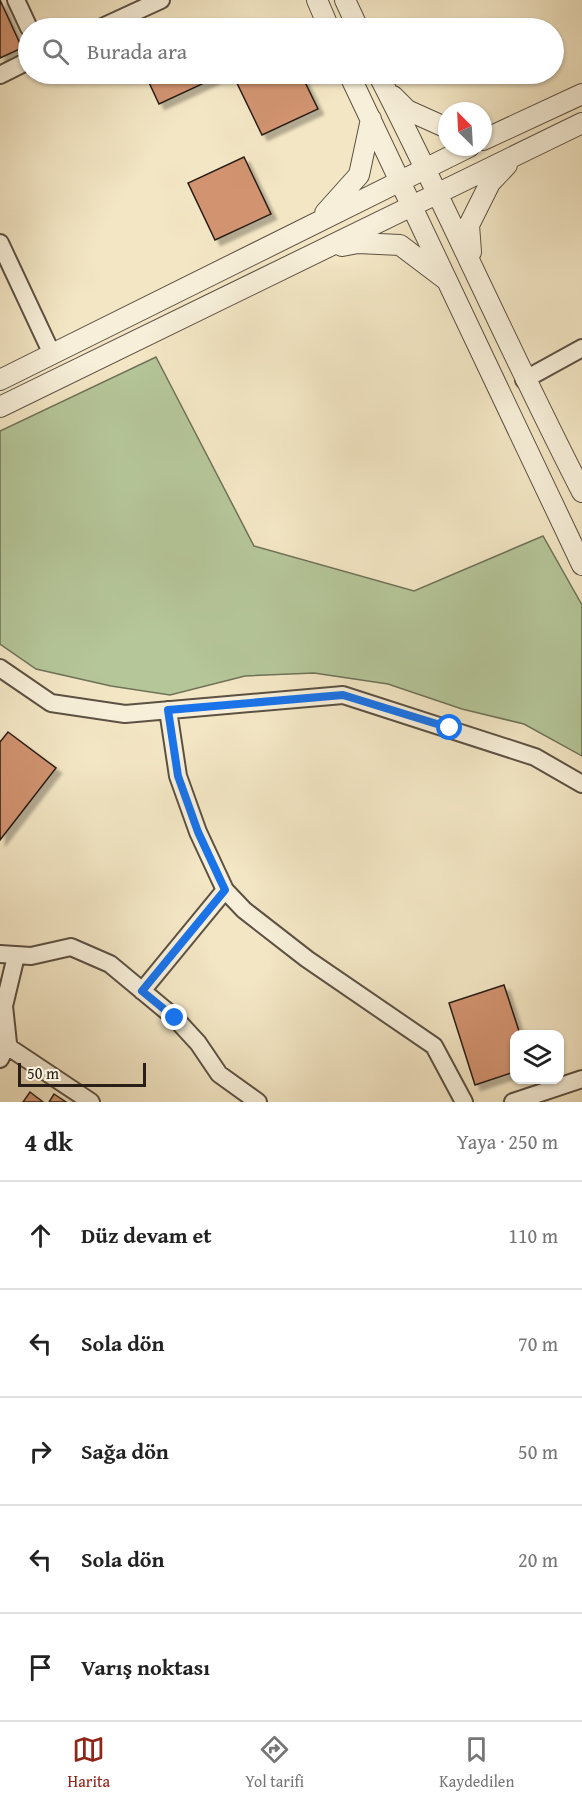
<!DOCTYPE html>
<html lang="tr">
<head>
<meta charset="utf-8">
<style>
	:root { --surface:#fff; --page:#f2f2f2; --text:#222; --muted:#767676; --line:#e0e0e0; --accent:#8f2418 }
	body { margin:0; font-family:"Gentium Book Plus",serif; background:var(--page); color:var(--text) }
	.controls { position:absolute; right:18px; bottom:18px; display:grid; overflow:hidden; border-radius:12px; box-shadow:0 2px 4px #0004 }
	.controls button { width:54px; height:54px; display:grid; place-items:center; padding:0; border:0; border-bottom:2px solid var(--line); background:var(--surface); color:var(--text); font:30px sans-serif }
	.compass { position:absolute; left:438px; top:102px; width:54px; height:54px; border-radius:50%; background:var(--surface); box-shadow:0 2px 4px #0004; rotate:336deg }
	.scale { position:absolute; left:18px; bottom:15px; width:128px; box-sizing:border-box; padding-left:6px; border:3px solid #291f18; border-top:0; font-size:16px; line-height:21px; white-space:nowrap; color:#291f18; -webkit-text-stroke:4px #f7efd9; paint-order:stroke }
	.stop { position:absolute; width:18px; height:18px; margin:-14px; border:4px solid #1a73e8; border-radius:50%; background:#fff }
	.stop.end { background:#1a73e8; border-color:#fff; box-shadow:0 2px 6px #0008 }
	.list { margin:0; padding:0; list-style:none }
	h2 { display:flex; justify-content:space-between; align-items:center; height:78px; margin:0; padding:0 24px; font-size:26px }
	h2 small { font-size:20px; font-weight:400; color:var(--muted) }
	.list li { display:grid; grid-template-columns:39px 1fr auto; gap:18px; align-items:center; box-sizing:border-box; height:108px; padding:0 24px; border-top:2px solid var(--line) }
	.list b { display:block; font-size:22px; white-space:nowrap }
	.list em { font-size:20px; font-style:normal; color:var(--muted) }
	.icon { flex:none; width:33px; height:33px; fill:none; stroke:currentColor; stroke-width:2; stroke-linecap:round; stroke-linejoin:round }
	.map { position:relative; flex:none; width:582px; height:1102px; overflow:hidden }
	.search { position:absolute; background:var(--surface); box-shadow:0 2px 4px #0004; left:18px; right:18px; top:18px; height:66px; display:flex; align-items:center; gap:15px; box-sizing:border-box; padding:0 21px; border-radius:33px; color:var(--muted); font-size:22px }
	.sheet { height:618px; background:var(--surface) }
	nav { display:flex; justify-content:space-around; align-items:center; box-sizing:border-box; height:84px; border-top:2px solid var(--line); background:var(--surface); font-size:16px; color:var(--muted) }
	nav a { display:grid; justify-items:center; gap:3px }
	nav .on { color:var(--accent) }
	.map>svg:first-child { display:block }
	.green { fill:#b5c699; stroke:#6f7258; stroke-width:1.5 }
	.building { fill:#d19370; stroke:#291f18; stroke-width:1.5; filter:url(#shadow) }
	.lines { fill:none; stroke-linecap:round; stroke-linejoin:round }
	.minor-casing { stroke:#5c5143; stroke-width:20 }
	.tertiary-casing { stroke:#5c5143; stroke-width:22 }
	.minor { stroke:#f7efd9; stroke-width:16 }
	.tertiary { stroke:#f7efd9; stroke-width:20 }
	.route { stroke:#1a73e8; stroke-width:8 }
</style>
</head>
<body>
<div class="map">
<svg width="582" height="1102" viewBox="0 0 582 1102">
	<defs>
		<filter id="shadow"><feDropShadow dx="5.5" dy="5.5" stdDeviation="1.5" flood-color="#0004"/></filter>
	</defs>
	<rect width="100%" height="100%" fill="#f3e6c4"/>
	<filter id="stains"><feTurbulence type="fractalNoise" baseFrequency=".00333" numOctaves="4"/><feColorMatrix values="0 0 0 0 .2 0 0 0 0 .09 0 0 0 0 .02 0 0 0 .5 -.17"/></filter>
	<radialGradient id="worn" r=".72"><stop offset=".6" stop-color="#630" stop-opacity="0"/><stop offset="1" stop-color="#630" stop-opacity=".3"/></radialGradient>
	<path class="green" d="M156 357 254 546 414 591 543 536 582 605V756L524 724 462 709 388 684 314 673 245 676 170 695 111 686 36 669 0 644V431Z"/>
	<path class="building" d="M0 0 22 48 0 58Z
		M188 21 192 28H173Z
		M145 74H213L215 78 159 104Z
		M246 74H301L318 109 262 135 235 79Z
		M244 157 271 214 215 240 188 183Z
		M8 732 56 768 0 840V742Z
		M504 985 520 1034H514V1072L475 1085 449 1003Z
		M30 1092 43 1102H23Z
		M54 1094 66 1102H49Z"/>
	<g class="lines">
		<g class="minor-casing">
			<path id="minor" d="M16 0 29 28
				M100 28 161 0
				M0 75 28 61
				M0 243 52 354
				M524 380 582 348
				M0 668 51 703 125 714 343 695 535 757 582 784
				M168 710 178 776 198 832 225 890 244 910 307 959 434 1046 464 1102
				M0 954 31 956 71 947 110 964 175 1018 198 1043 219 1074 258 1102
				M142 991 225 890
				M7 1046 91 1102
				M0 1059 8 1043 4 1006 16 956
				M513 1102 582 1079"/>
		</g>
		<g class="tertiary-casing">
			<path id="tertiary" d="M317 0 329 28
				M345 0 358 28
				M349 74 582 565
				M378 74C449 212 511 354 582 492
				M393 96 407 110 447 128
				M483 140 582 94
				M325 213 359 175 371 119
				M342 246 358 243 400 245 445 279
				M471 252 469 225 490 183 507 165
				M0 380 469 147
				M0 407 582 123"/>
		</g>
		<use href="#minor" class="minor"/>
		<use href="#tertiary" class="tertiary"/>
	</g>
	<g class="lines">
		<path class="route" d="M175 1018 142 991 225 890 198 832 178 776 168 710 343 695 450 728"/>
	</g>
	<rect width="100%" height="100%" filter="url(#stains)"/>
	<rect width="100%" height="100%" fill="url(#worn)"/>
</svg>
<div class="controls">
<button><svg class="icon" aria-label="layers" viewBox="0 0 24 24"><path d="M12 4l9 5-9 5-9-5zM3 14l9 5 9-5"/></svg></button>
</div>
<svg class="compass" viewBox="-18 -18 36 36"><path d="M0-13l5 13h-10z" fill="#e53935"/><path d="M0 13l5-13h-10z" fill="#767676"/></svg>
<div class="scale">50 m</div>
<div class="stop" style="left:450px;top:728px"></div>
<div class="stop end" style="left:175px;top:1018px"></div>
<div class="search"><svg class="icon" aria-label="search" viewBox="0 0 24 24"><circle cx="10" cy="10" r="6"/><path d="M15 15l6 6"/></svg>Burada ara</div>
</div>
<section class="sheet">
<h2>4 dk<small>Yaya · 250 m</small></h2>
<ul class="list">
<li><svg class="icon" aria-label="ahead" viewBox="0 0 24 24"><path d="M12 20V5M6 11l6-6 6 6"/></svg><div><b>Düz devam et</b></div><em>110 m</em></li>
<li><svg class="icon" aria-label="left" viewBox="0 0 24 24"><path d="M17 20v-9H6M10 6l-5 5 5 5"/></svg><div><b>Sola dön</b></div><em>70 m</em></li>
<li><svg class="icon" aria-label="right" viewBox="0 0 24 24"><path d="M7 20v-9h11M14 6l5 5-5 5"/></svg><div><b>Sağa dön</b></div><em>50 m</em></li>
<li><svg class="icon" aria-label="left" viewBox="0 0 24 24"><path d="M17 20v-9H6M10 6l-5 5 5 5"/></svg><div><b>Sola dön</b></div><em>20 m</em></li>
<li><svg class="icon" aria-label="arrive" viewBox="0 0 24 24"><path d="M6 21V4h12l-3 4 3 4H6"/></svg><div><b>Varış noktası</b></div></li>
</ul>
</section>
<nav>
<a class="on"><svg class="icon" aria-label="map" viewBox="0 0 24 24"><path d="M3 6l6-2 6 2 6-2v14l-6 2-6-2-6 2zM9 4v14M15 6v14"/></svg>Harita</a>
<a><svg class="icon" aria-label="directions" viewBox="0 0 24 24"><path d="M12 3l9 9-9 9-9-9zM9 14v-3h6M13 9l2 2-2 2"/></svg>Yol tarifi</a>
<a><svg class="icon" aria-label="saved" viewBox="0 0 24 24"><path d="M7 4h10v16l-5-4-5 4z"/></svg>Kaydedilen</a>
</nav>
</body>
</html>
